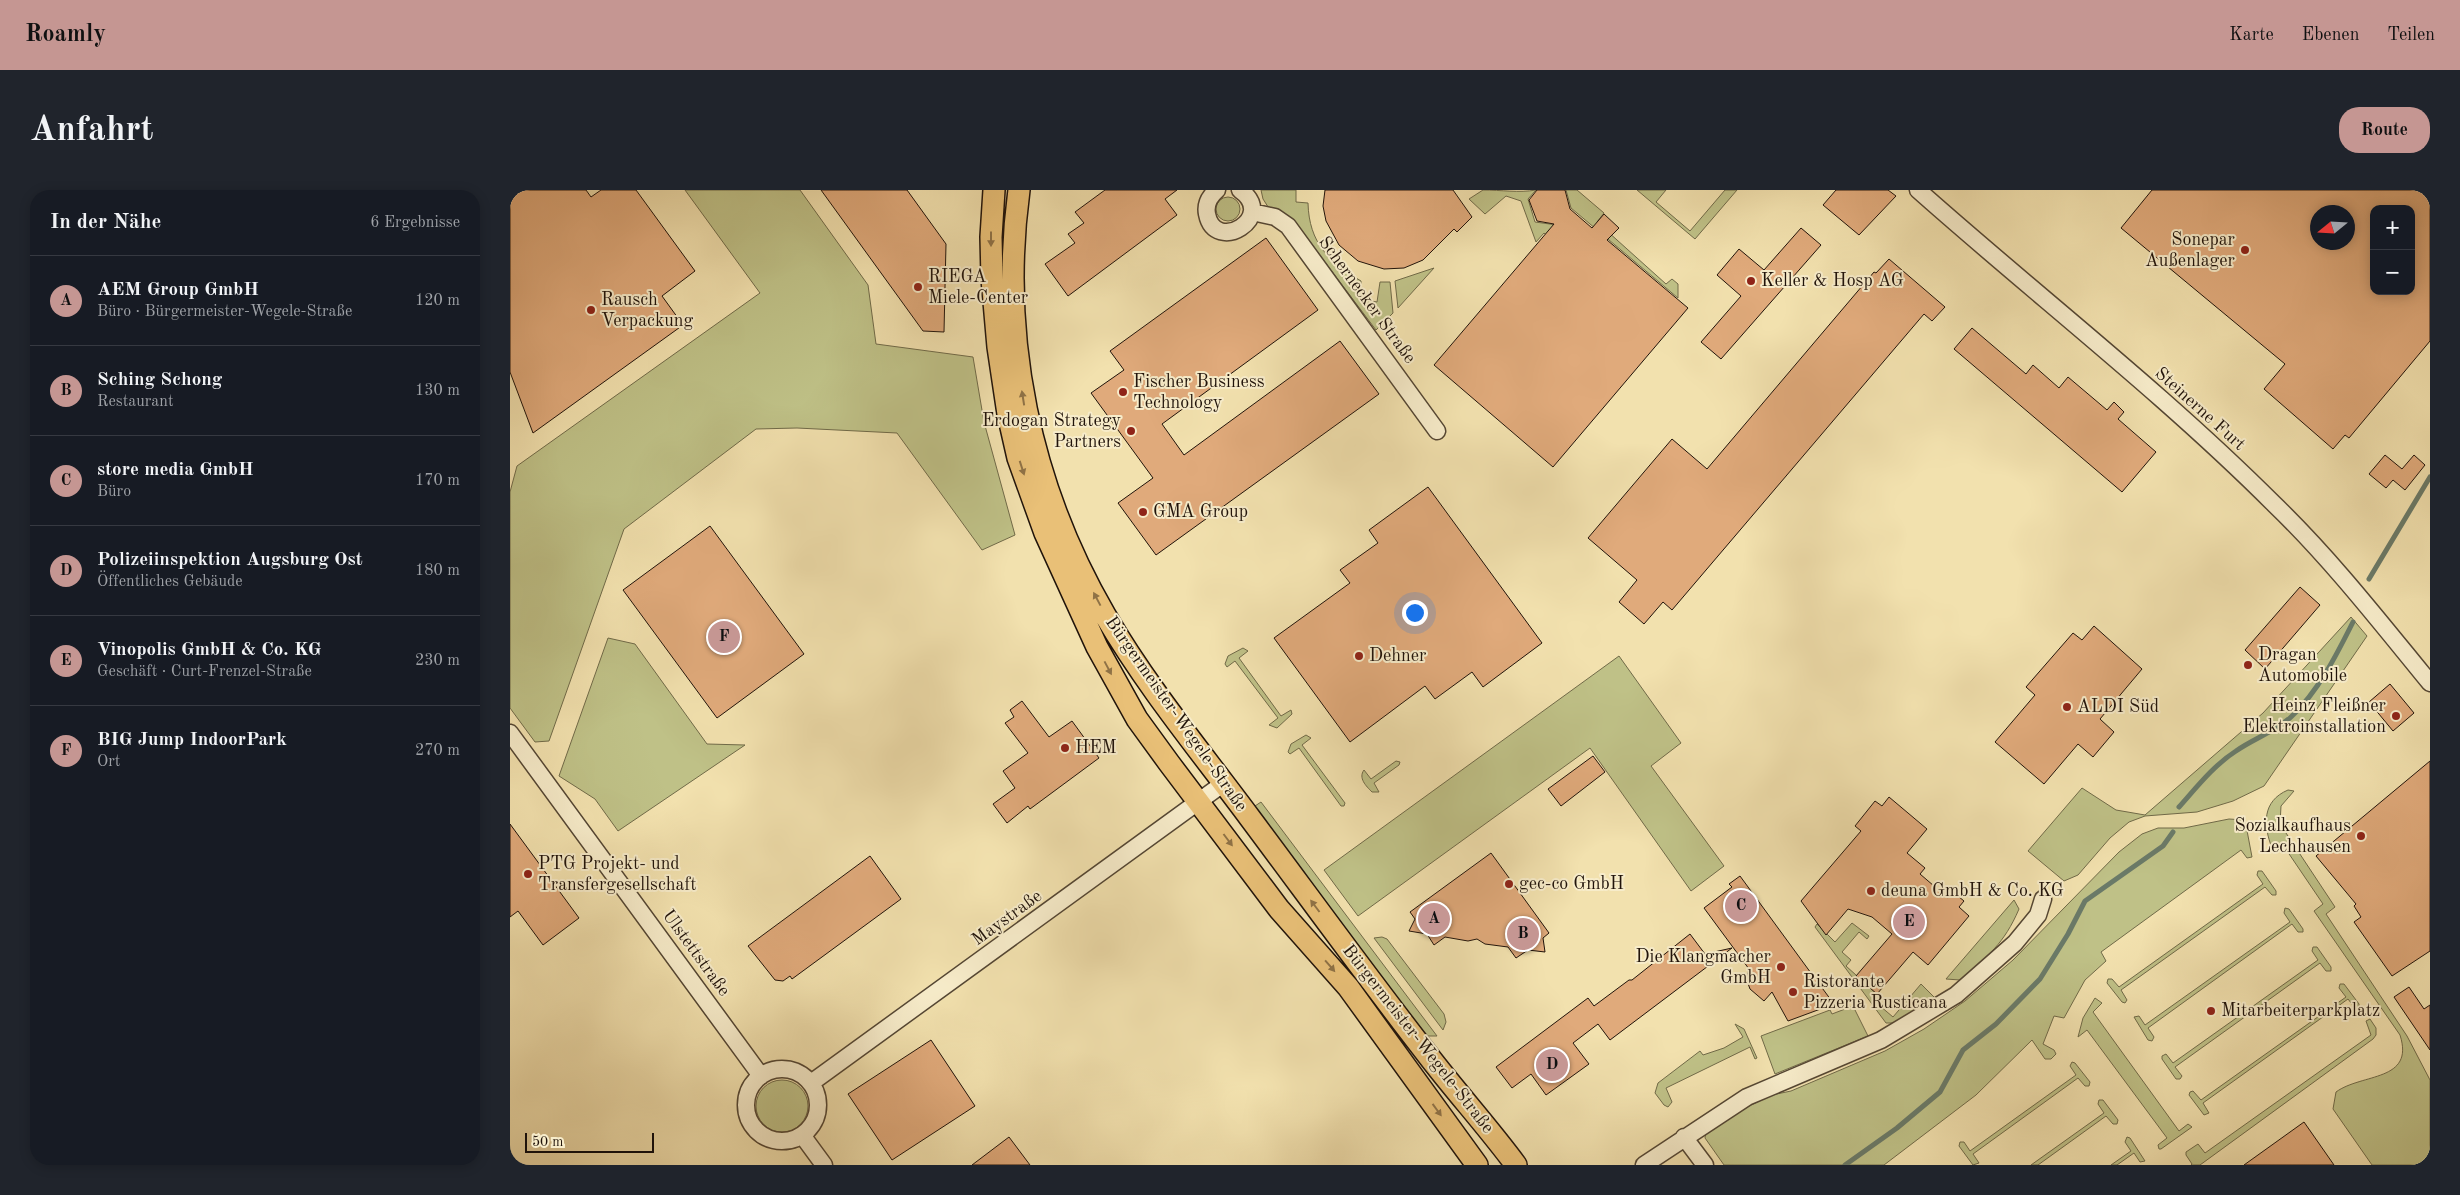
<!DOCTYPE html>
<html lang="de">
<head>
<meta charset="utf-8">
<style>
	:root { --surface:#171b24; --page:#20242c; --text:#f1f3f6; --muted:#9ea1a6; --line:#363941; --accent:#c59692 }
	body { margin:0; font-family:"Old Standard TT",serif; background:var(--page); color:var(--text) }
	.controls { position:absolute; right:15px; top:15px; display:grid; overflow:hidden; border-radius:10px; box-shadow:0 2px 12px #0003 }
	.controls button { width:45px; height:45px; display:grid; place-items:center; padding:0; border:0; border-bottom:1px solid var(--line); background:var(--surface); color:var(--text); font:25px sans-serif }
	.compass { position:absolute; left:1800px; top:15px; width:45px; height:45px; border-radius:50%; background:var(--surface); box-shadow:0 2px 12px #0003; rotate:252deg }
	.scale { position:absolute; left:15px; bottom:12px; width:129px; box-sizing:border-box; padding-left:5px; border:2px solid #20130a; border-top:0; font-size:14px; line-height:18px; white-space:nowrap; color:#20130a; -webkit-text-stroke:4px #f7ecca; paint-order:stroke }
	.you { position:absolute; left:904px; top:422px; width:18px; height:18px; margin:-12px; border:4px solid #fff; border-radius:50%; background:#1a73e8; box-shadow:0 0 0 8px #1a73e833 }
	.badge { display:grid; place-items:center; width:32px; height:32px; border-radius:50%; background:var(--accent); color:#111; font-size:16px; font-weight:700 }
	.pin { position:absolute; translate:-50% -50%; border:2px solid #fff; box-shadow:0 1px 5px #0006 }
	.list { margin:0; padding:0; list-style:none }
	h2 { display:flex; justify-content:space-between; align-items:center; height:65px; margin:0; padding:0 20px; font-size:21px }
	h2 small { font-size:16px; font-weight:400; color:var(--muted) }
	.list li { display:grid; grid-template-columns:32px 1fr auto; gap:15px; align-items:center; box-sizing:border-box; height:90px; padding:0 20px; border-top:1px solid var(--line) }
	.list b { display:block; font-size:19px; white-space:nowrap }
	.list p { margin:0; font-size:16px; white-space:nowrap; color:var(--muted) }
	.list em { font-size:16px; font-style:normal; color:var(--muted) }
	.map { position:relative; flex:none; width:1920px; height:975px; overflow:hidden; border-radius:20px }
	header { display:flex; align-items:center; gap:30px; box-sizing:border-box; height:70px; padding:0 25px; background:var(--accent); color:#111 }
	header strong { font-size:24px }
	nav { display:flex; gap:28px; margin-inline-start:auto; font-size:18px }
	.intro { display:flex; align-items:center; justify-content:space-between; box-sizing:border-box; height:120px; padding:0 30px }
	h1 { margin:0; font-size:35px }
	.button { padding:12px 22px; border-radius:20px; background:var(--accent); color:#111; font-size:18px; font-weight:700 }
	main { display:flex; gap:30px; padding:0 30px }
	aside { flex:1; background:var(--surface); border-radius:20px; box-shadow:0 2px 12px #0003 }
	.map>svg:first-child { display:block }
	.green { fill:#bfc187; stroke:#706a48 }
	.lines { fill:none; stroke-linecap:round; stroke-linejoin:round }
	.stream { stroke:#6a7a68; stroke-width:5 }
	.building { fill:#e0aa7b; stroke:#20130a; fill-rule:evenodd }
	.minor-casing { stroke:#544633; stroke-width:19 }
	.major-casing { stroke:#20130a; stroke-width:24 }
	.minor { stroke:#f7ecca; stroke-width:16 }
	.major { stroke:#e9c077; stroke-width:21 }
	.oneway { fill:#8f7246 }
	.poi-dot { fill:#8f2418; stroke:#f7ecca; stroke-width:2 }
	.labels { text-anchor:middle; dominant-baseline:central; stroke-width:4; stroke-linejoin:round; paint-order:stroke }
	.poi-label { font-size:18px; fill:#20130a; stroke:#f7ecca; text-anchor:start }
	.street-label { font-size:18px; fill:#20130a; stroke:#f7ecca }
</style>
</head>
<body>
<header>
<strong>Roamly</strong>
<nav><a>Karte</a><a>Ebenen</a><a>Teilen</a></nav>
</header>
<div class="intro"><h1>Anfahrt</h1><a class="button">Route</a></div>
<main>
<aside>
<h2>In der Nähe<small>6 Ergebnisse</small></h2>
<ul class="list">
<li><span class="badge">A</span><div><b>AEM Group GmbH</b><p>Büro · Bürgermeister-Wegele-Straße</p></div><em>120 m</em></li>
<li><span class="badge">B</span><div><b>Sching Schong</b><p>Restaurant</p></div><em>130 m</em></li>
<li><span class="badge">C</span><div><b>store media GmbH</b><p>Büro</p></div><em>170 m</em></li>
<li><span class="badge">D</span><div><b>Polizeiinspektion Augsburg Ost</b><p>Öffentliches Gebäude</p></div><em>180 m</em></li>
<li><span class="badge">E</span><div><b>Vinopolis GmbH &amp; Co. KG</b><p>Geschäft · Curt-Frenzel-Straße</p></div><em>230 m</em></li>
<li><span class="badge">F</span><div><b>BIG Jump IndoorPark</b><p>Ort</p></div><em>270 m</em></li>
</ul>
</aside>
<div class="map">
<svg width="1920" height="975" viewBox="0 0 1920 975">
	<rect width="100%" height="100%" fill="#f2e1ae"/>
	<filter id="stains"><feTurbulence type="fractalNoise" baseFrequency=".004" numOctaves="4"/><feColorMatrix values="0 0 0 0 .2 0 0 0 0 .09 0 0 0 0 .02 0 0 0 .5 -.17"/></filter>
	<radialGradient id="worn" r=".72"><stop offset=".6" stop-color="#630" stop-opacity="0"/><stop offset="1" stop-color="#630" stop-opacity=".3"/></radialGradient>
	<path class="green" d="M175 0H290L358 95 366 154 463 167 474 232 505 345 472 360 387 243 287 238 246 239 114 339 39 551 25 552 0 518V302L7 276 250 103Z
		M751 0H786V12L798 13C799 53 819 72 851 91V109L867 112 870 92H880L883 123 866 140 784 31 760 20 753 9Z
		M973 0C991 0 1009 3 1026 0L1018 9 1025 32 1047 35 1044 52 1034 43 1026 52 1011 11 996 6 975 24 959 9Z
		M1056 0H1067L1094 23 1087 32 1156 94 1162 89 1168 94V108L1061 18Z
		M1127 0H1156L1146 12 1180 41 1215 0H1227L1185 49Z
		M706 19a12 12 0 1 1 24 0a12 12 0 1 1-24 0Z
		M924 78 888 118 885 91Z
		M1841 427 1857 446 1754 596 1723 611 1687 622 1635 626 1619 632 1600 648 1568 685 1554 691 1518 661 1572 598 1606 620 1635 625 1753 523Z
		M98 448 125 454 197 554 235 555 108 641 85 609 49 586Z
		M733 458 738 461 729 468 771 526 781 520 782 524 767 538 759 535 768 528 725 471 717 477 715 474 718 466Z
		M1109 466 1171 553 1141 576 1214 676 1181 701 1080 558 848 726 814 680Z
		M796 545 801 548 792 555 835 613 834 616H831L789 558 780 564 778 562 781 554Z
		M886 571 890 572 889 575 864 593 869 602H862C856 596 848 588 854 580L861 589Z
		M1778 600 1784 601 1771 616 1770 634 1825 717 1816 724 1897 846 1920 890V975H1862L1823 919 1826 902C1852 883 1905 892 1890 845L1804 721 1813 714 1773 655 1762 658C1753 635 1752 611 1778 600Z
		M751 612 927 846H916L742 618Z
		M1719 629 1735 630 1742 667 1737 668 1731 660 1591 762 1596 771 1575 790 1554 828 1544 826 1533 854 1544 860 1546 864 1541 869H1535L1522 850 1466 905 1374 975H1214L1195 948 1196 941 1239 916 1262 905 1281 901 1375 861 1414 839 1455 811 1503 770 1609 662 1632 644 1648 638H1674Z
		M1748 681H1752L1766 701V705H1762L1755 697 1611 800 1617 810 1615 813 1612 812 1597 793 1598 789H1602L1609 797 1753 694 1747 685Z
		M1504 710 1509 719C1494 754 1478 766 1450 790L1436 789Z
		M1775 718 1779 719 1793 739V742H1788L1782 734 1638 838 1644 847 1642 851 1638 850 1624 827 1629 826 1635 835 1780 732 1774 723Z
		M1342 733 1359 746 1357 749 1349 742 1332 762 1341 770 1336 776 1367 804 1363 810 1383 827 1411 794 1425 808 1386 833H1376L1305 737 1307 734 1325 752Z
		M872 747 877 749 934 824 936 832 933 840 864 748Z
		M1803 757H1807L1821 777V781H1816L1810 773 1665 877 1672 886 1670 889H1666L1652 869V866L1656 864 1663 873 1808 770 1802 761Z
		M1830 794H1834L1849 814V817L1845 818 1838 809 1693 913 1699 923 1694 925 1679 905 1680 902 1683 901 1691 910 1836 807 1829 798Z
		M1585 808 1592 813 1583 822 1669 941 1678 934 1682 937 1651 959H1649L1648 955 1657 948 1577 840 1568 847 1573 828Z
		M1343 816 1358 846 1265 884 1251 846 1320 820 1322 824Z
		M1860 829 1866 838V845L1863 849 1690 975H1681L1682 974 1676 965V962L1688 954 1695 963 1861 845 1856 831Z
		M1225 834 1234 839 1247 868 1245 869 1240 857 1156 898 1162 912 1158 917 1154 915 1145 903 1148 893 1190 861 1193 865 1214 858 1233 847Z
		M1562 872 1565 873 1580 892 1579 896H1575L1568 888 1463 964 1469 973 1463 975 1449 956 1450 952H1454L1460 961 1566 885 1560 876Z
		M246 916a26 26 0 1 1 52 0a26 26 0 1 1-52 0Z
		M1589 910H1593L1608 930 1607 934H1603L1596 926 1528 975H1521L1594 923 1588 914Z
		M1617 947 1620 948 1635 971 1630 972 1624 963 1607 975H1601L1621 961 1615 952Z"/>
	<g class="lines">
		<path class="stream" d="M1859 389 1920 287
			M1669 617C1686 598 1704 575 1726 561 1743 549 1766 541 1781 527 1808 502 1827 464 1843 432
			M1335 975 1387 938 1430 902 1453 860 1486 834 1530 789 1558 744 1575 711 1653 656 1663 642"/>
	</g>
	<path class="building" d="M0 0H76L81 7 91 0H126L185 81 152 106 173 135 23 243 0 182Z
		M311 0H397L436 54 434 142 413 141Z
		M595 0H667L655 9 667 25 558 106 535 74 565 53 558 44 574 33 565 22Z
		M815 0H943L962 27 947 42 944 39 913 70 894 78 874 79 848 71 829 55 816 31 813 16Z
		M1027 0H1055L1060 19 1082 38 1094 24 1109 38 1097 50 1178 118 1043 277 924 175 1044 34 1027 31 1019 10Z
		M1326 0H1378L1386 6 1349 45 1313 15Z
		M1642 0H1920V151L1839 248 1835 245 1823 259 1754 199 1775 174 1611 38ZM1864 19H1901V101H1864ZM1808 22H1838V52H1808Z
		M1291 38 1311 55 1211 169 1191 152 1231 106 1207 85 1229 59 1254 80Z
		M756 48 808 120 652 234 674 265 830 151 869 204 646 365 608 313 643 288 581 203 614 180 600 161Z
		M1379 69 1435 117 1422 131 1414 124 1162 420 1153 412 1134 434 1109 412 1127 390 1078 348 1162 249 1197 279 1364 82 1366 83Z
		M1462 138 1516 184 1523 175 1549 198 1558 187 1597 220 1604 212 1614 222 1608 229 1646 262 1612 302 1444 159Z
		M1875 265 1892 279 1904 265 1915 275 1895 300 1883 290 1876 298 1859 284Z
		M918 297 1032 453 973 497 962 482 925 509 915 496 840 552 764 448 840 393 830 380 868 353 859 340Z
		M200 336 294 464 207 528 113 400Z
		M1790 397 1810 415 1755 479 1735 460Z
		M1584 436 1632 479 1590 529 1604 542 1583 567 1568 554 1534 594 1485 552 1525 505 1516 497 1563 443 1572 450Z
		M1880 494 1904 523 1883 541 1859 512Z
		M512 511 539 547 562 531 589 568 520 619 518 616 497 633 483 614 505 598 493 581 518 563 495 533 504 527 500 520Z
		M1083 566 1095 582 1051 616 1038 599Z
		M1920 571V761L1882 786 1844 732 1851 727 1844 716 1846 714 1806 666Z
		M1379 607 1417 639 1397 663 1415 678 1410 684 1438 708 1443 702 1454 711 1449 717 1459 726 1418 775 1403 762 1367 804 1346 786 1382 744 1362 727 1338 719 1316 745 1291 711 1351 641 1345 636 1365 611 1372 616Z
		M0 634 69 728 33 755 8 721 0 727Z
		M981 663 1039 743 1033 748 1035 762 1018 760 1006 768 998 757 975 754 967 749 958 751 935 747 924 755 917 744 899 741 905 729 900 722Z
		M360 666 391 709 282 789 280 786 273 791 265 790 238 756Z
		M1230 686 1298 779 1324 814 1278 831 1262 802 1254 811 1240 799 1236 788 1239 779 1194 718 1222 697 1219 694Z
		M1180 744 1195 764 1222 758 1100 850 1088 834 1063 853 1079 874 1036 905 1021 884 1002 898 986 877 1078 808 1084 816 1119 790H1122Z
		M1899 797 1914 819 1920 815V860L1884 807Z
		M421 850 465 916 382 970 338 904Z
		M1794 932 1824 975H1734Z
		M499 947 520 975H462Z"/>
	<g class="lines">
		<g class="minor-casing">
			<path id="minor" d="M707 0C700 6 695 14 697 24 705 65 768 27 730 0
				M1408 0C1526 105 1652 202 1764 314 1821 369 1870 432 1920 493
				M742 22 765 27 778 36 927 241
				M0 543 251 886
				M236 915a36 36 0 1 1 72 0a36 36 0 1 1-72 0Z
				M301 893 714 593
				M292 945 314 975
				M1174 947 1195 975
				M1134 975 1237 907 1371 850 1446 805 1505 753 1528 725 1533 709"/>
		</g>
		<g class="major-casing">
			<path id="major" d="M484 0 481 47 482 89 488 157 498 224 508 268 535 343 587 457 627 529 659 573 769 719 838 797 967 975
				M509 0C489 148 520 296 595 425 637 497 691 562 740 628 799 707 857 787 917 864 946 902 978 937 1006 975"/>
		</g>
		<use href="#minor" class="minor"/>
		<use href="#major" class="major"/>
	</g>
	<defs><path id="oneway-solid" d="M-6-.8H1V-3.2L6.5 0L1 3.2V.8H-6Z" transform="scale(1.25)"/></defs>
	<g class="oneway">
		<use href="#oneway-solid" transform="translate(481 49) rotate(90)"/>
		<use href="#oneway-solid" transform="translate(513 208) rotate(-99)"/>
		<use href="#oneway-solid" transform="translate(512 278) rotate(72)"/>
		<use href="#oneway-solid" transform="translate(587 409) rotate(-118)"/>
		<use href="#oneway-solid" transform="translate(598 478) rotate(62)"/>
		<use href="#oneway-solid" transform="translate(718 650) rotate(53)"/>
		<use href="#oneway-solid" transform="translate(805 716) rotate(-127)"/>
		<use href="#oneway-solid" transform="translate(820 776) rotate(49)"/>
		<use href="#oneway-solid" transform="translate(927 920) rotate(54)"/>
	</g>
	<g class="poi-dot">
		<circle cx="1735" cy="60" r="5"/>
		<circle cx="1241" cy="91" r="5"/>
		<circle cx="408" cy="97" r="5"/>
		<circle cx="81" cy="120" r="5"/>
		<circle cx="613" cy="202" r="5"/>
		<circle cx="621" cy="241" r="5"/>
		<circle cx="633" cy="322" r="5"/>
		<circle cx="849" cy="466" r="5"/>
		<circle cx="1738" cy="475" r="5"/>
		<circle cx="1557" cy="517" r="5"/>
		<circle cx="1886" cy="526" r="5"/>
		<circle cx="555" cy="558" r="5"/>
		<circle cx="1851" cy="646" r="5"/>
		<circle cx="18" cy="684" r="5"/>
		<circle cx="999" cy="694" r="5"/>
		<circle cx="1361" cy="701" r="5"/>
		<circle cx="1271" cy="777" r="5"/>
		<circle cx="1283" cy="802" r="5"/>
		<circle cx="1701" cy="821" r="5"/>
	</g>
	<g class="labels">
		<g class="poi-label">
			<text x="1725" y="50" text-anchor="end">Sonepar<tspan x="1725" dy="21">Außenlager</tspan></text>
			<text x="418" y="87">RIEGA<tspan x="418" dy="21">Miele-Center</tspan></text>
			<text x="1251" y="91">Keller &amp; Hosp AG</text>
			<text x="91" y="110">Rausch<tspan x="91" dy="21">Verpackung</tspan></text>
			<text x="623" y="192">Fischer Business<tspan x="623" dy="21">Technology</tspan></text>
			<text x="611" y="231" text-anchor="end">Erdogan Strategy<tspan x="611" dy="21">Partners</tspan></text>
			<text x="643" y="322">GMA Group</text>
			<text x="1748" y="465">Dragan<tspan x="1748" dy="21">Automobile</tspan></text>
			<text x="859" y="466">Dehner</text>
			<text x="1876" y="516" text-anchor="end">Heinz Fleißner<tspan x="1876" dy="21">Elektroinstallation</tspan></text>
			<text x="1567" y="517">ALDI Süd</text>
			<text x="565" y="558">HEM</text>
			<text x="1841" y="636" text-anchor="end">Sozialkaufhaus<tspan x="1841" dy="21">Lechhausen</tspan></text>
			<text x="28" y="674">PTG Projekt- und<tspan x="28" dy="21">Transfergesellschaft</tspan></text>
			<text x="1009" y="694">gec-co GmbH</text>
			<text x="1371" y="701">deuna GmbH &amp; Co. KG</text>
			<text x="1261" y="767" text-anchor="end">Die Klangmacher<tspan x="1261" dy="21">GmbH</tspan></text>
			<text x="1293" y="792">Ristorante<tspan x="1293" dy="21">Pizzeria Rusticana</tspan></text>
			<text x="1711" y="821">Mitarbeiterparkplatz</text>
		</g>
		<g class="street-label">
			<text transform="translate(857 110) rotate(54)">Schernecker Straße</text>
			<text transform="translate(1690 219) rotate(42)">Steinerne Furt</text>
			<text transform="translate(666 524) rotate(55)">Bürgermeister-Wegele-Straße</text>
			<text transform="translate(497 728) rotate(-36)">Maystraße</text>
			<text transform="translate(186 763) rotate(54)">Ulstettstraße</text>
			<text transform="translate(908 849) rotate(52)">Bürgermeister-Wegele-Straße</text>
		</g>
	</g>
	<rect width="100%" height="100%" filter="url(#stains)"/>
	<rect width="100%" height="100%" fill="url(#worn)"/>
</svg>
<div class="controls">
<button>+</button>
<button>−</button>
</div>
<svg class="compass" viewBox="-18 -18 36 36"><path d="M0-13l5 13h-10z" fill="#e53935"/><path d="M0 13l5-13h-10z" fill="#9ea1a6"/></svg>
<div class="scale">50 m</div>
<div class="you"></div>
<div class="pin badge" style="left:924px;top:729px">A</div>
<div class="pin badge" style="left:1013px;top:744px">B</div>
<div class="pin badge" style="left:1231px;top:716px">C</div>
<div class="pin badge" style="left:1042px;top:875px">D</div>
<div class="pin badge" style="left:1399px;top:732px">E</div>
<div class="pin badge" style="left:214px;top:447px">F</div>
</div>
</main>
</body>
</html>
